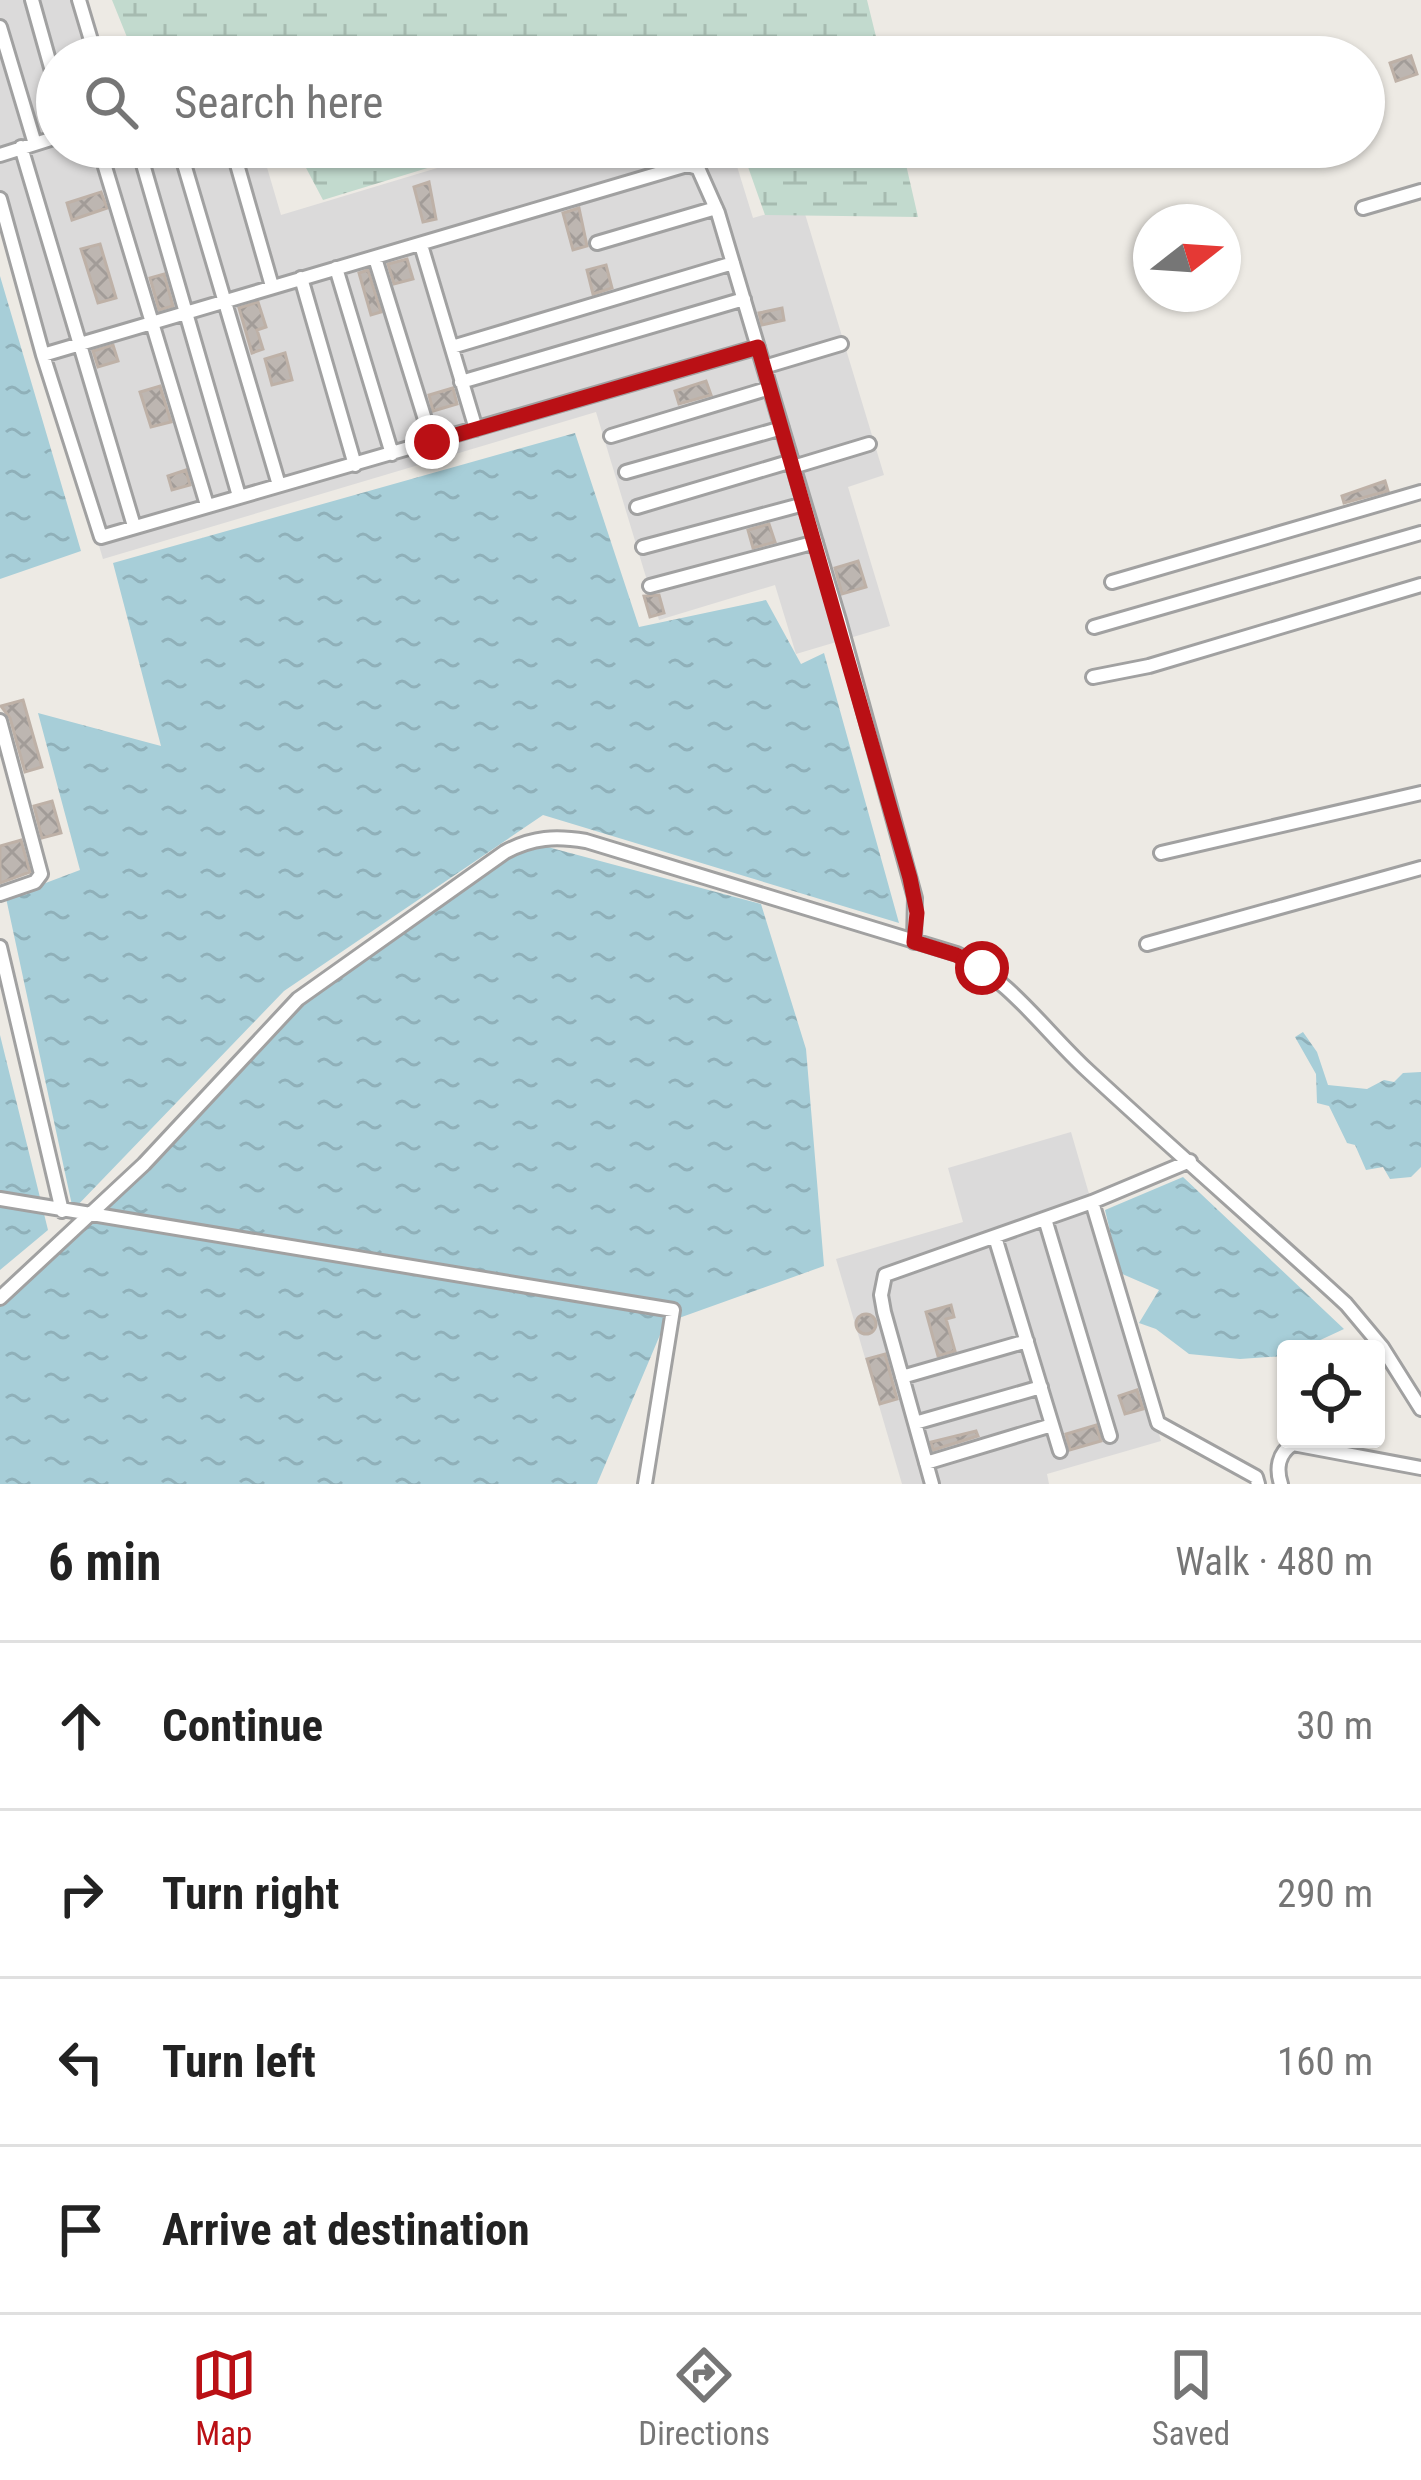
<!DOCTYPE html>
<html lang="en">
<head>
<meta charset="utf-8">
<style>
	:root { --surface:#fff; --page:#f2f2f2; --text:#222; --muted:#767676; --line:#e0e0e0; --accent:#ba1015 }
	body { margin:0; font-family:"Roboto Condensed",sans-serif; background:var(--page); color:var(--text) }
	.controls { position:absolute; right:36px; bottom:36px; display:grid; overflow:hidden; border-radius:12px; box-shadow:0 3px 9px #0004 }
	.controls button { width:108px; height:108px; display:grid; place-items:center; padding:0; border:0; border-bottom:3px solid var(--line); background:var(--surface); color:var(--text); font:60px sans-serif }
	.compass { position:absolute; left:1133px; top:204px; width:108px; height:108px; border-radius:50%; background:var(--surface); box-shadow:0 3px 9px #0004; rotate:73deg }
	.stop { position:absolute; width:36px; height:36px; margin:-27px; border:9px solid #ba1015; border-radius:50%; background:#fff }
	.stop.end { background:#ba1015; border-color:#fff; box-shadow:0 3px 12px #0008 }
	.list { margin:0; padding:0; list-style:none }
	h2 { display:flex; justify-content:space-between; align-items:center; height:156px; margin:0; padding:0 48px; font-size:51px }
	h2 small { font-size:39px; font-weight:400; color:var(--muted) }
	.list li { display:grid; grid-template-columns:78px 1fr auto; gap:36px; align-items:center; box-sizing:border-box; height:168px; padding:0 48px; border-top:3px solid var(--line) }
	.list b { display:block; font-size:45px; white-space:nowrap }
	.list em { font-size:39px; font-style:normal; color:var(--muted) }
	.icon { flex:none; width:66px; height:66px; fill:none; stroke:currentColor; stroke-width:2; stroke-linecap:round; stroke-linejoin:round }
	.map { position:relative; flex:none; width:1421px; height:1484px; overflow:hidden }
	.search { position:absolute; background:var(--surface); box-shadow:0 3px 9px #0004; left:36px; right:36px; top:36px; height:132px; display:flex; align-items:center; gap:30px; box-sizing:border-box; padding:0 42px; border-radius:66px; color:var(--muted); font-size:45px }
	.sheet { height:828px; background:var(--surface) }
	nav { display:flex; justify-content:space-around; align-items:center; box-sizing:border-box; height:168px; border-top:3px solid var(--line); background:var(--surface); font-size:33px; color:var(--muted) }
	nav a { display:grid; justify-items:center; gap:6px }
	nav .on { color:var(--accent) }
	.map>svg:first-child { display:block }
	.residential { fill:#dbdada }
	.wetland { fill:url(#wetland-marsh) }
	.water { fill:url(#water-ripples) }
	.building { fill:url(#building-cross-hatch); stroke:#beb1a7; stroke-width:3 }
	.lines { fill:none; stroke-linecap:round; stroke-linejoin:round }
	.minor-casing { stroke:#a1a1a1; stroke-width:18 }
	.minor { stroke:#fff; stroke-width:12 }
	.route { stroke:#ba1015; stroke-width:15 }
</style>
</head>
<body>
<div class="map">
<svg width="1421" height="1484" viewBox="0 0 1421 1484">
	<defs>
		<pattern id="wetland-marsh" width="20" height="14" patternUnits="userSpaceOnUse" patternTransform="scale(3)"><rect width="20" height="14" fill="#c2dace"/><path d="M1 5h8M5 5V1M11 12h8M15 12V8" fill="none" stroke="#a6bbb0"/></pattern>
		<pattern id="water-ripples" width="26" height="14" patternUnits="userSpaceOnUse" patternTransform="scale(3)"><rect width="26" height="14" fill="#a7ced8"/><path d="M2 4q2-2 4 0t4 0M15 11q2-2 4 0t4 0" fill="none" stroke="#8fb0b9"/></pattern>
		<pattern id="building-cross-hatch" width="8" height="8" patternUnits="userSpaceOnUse" patternTransform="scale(3)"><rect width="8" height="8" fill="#bdb6b1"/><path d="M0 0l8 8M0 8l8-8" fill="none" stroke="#a29c98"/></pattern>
	</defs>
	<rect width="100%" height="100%" fill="#edeae4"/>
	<path class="residential" d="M0 0H81L98 57H57V147H261L281 215 507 147H731L753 218 802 204 884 475 848 487 890 626 796 654 775 585 659 620 596 412 103 559 0 215Z
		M1071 1132 1161 1441 1047 1474 1049 1484H902L836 1259 963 1222 948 1168Z"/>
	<path class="wetland" d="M112 0H867L881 57H135Z
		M295 147H496L323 200Z
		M741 147H902L918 217 765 215Z"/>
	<path class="water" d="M0 276 81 551 0 579Z
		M575 433 639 627 766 600 801 664 824 653 899 923 543 815 284 991 73 1210 6 898 80 870 38 713 161 746 113 563Z
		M529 842 761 904 806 1049 824 1266 665 1323 597 1484H0V1298L298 999Z
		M1303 1032 1317 1052 1328 1085 1367 1089 1384 1080 1394 1082 1403 1073 1421 1072V1167L1411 1177 1390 1179 1383 1167 1366 1170 1355 1145 1347 1143 1329 1106 1317 1103 1316 1074 1295 1037Z
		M0 1035 48 1230 0 1270Z
		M1183 1177 1344 1329 1301 1349H1286L1285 1356 1240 1359 1189 1354 1156 1329 1139 1323 1159 1290 1120 1273 1105 1210Z"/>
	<path class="building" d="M1411 56 1417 74 1396 81 1390 63Z
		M429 182 436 219 423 222 414 187Z
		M101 192 107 208 72 220 67 203Z
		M579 208 587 246 573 250 563 213Z
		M100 244 116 298 98 303 81 249Z
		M407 259 413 279 394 284 388 264Z
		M606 265 612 288 593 294 587 270Z
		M368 270 381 312 371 315 359 273Z
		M164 274 173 306 159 310 150 278Z
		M258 302 266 327 257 330 263 349 252 353 239 308Z
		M782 308 784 320 762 325 759 313Z
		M113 345 118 361 98 367 93 351Z
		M285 353 292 380 272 385 265 359Z
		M706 381 711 395 679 404 675 391Z
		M160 386 171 422 151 427 140 392Z
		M453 388 457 404 433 411 429 395Z
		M186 470 190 485 172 490 168 476Z
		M1385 481 1388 491 1344 503 1342 496Z
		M769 524 775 542 753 548 748 530Z
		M858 561 866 587 842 594 835 568Z
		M659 595 664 613 650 617 644 596Z
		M23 700 42 767 25 772 10 718 1 706Z
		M52 801 61 833 42 838 34 806Z
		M21 840 30 872 0 883V846Z
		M951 1305 954 1317 946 1319 955 1351 938 1356 926 1312Z
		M856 1324a10 10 0 1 1 20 0a10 10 0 1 1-20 0Z
		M885 1354 897 1399 880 1404 867 1359Z
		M1137 1390 1143 1409 1125 1414 1119 1396Z
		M1096 1425 1101 1441 1070 1450 1066 1434Z
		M976 1431 978 1436 933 1450 931 1442Z"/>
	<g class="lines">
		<g class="minor-casing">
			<path id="minor" d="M32 0 57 89
				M79 0 96 57
				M0 27 35 144
				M21 147 134 526
				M99 147 207 505
				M138 147 239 496
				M179 147 279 485
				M232 147 272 286
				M0 155 57 137
				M0 199 43 355 101 537 758 347
				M1363 208 1421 191
				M597 243 716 208
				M421 245 476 429
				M375 258 432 442
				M336 268 392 454
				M301 278 355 465
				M452 347 733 263
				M43 355 687 165 698 168 718 213 839 620 915 898 914 942
				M764 367 841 344
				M461 382 744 299
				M611 436 770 388
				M793 467 869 444
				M626 472 782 428
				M637 507 792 461
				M643 547 804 504
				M1112 582 1421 492
				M650 586 816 542
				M1094 627 1421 533
				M1093 677 1149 666 1421 585
				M0 721 41 874 35 882 0 894
				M1161 853 1421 793
				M1147 944 1421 868
				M0 947 62 1211
				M0 1199 673 1310 645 1484
				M1092 1202 1158 1423 1256 1477 1258 1484
				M1045 1219 1110 1436
				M995 1237 1060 1451
				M0 1298 144 1164 298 999 505 852C533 837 556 836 586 841L957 954C1010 980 1044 1030 1087 1070 1172 1149 1260 1225 1346 1304L1382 1347 1421 1409
				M902 1377 1027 1341
				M915 1423 1041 1387
				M926 1463 1052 1425
				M932 1484 884 1312 881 1295 885 1275 1092 1202 1190 1161
				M1281 1484C1276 1469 1278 1453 1293 1444L1421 1468"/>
		</g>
		<use href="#minor" class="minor"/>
	</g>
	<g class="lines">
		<path class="route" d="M432 442 758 347 910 878 917 913 914 942 956 955 982 968"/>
	</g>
</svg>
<div class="controls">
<button><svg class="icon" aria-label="locate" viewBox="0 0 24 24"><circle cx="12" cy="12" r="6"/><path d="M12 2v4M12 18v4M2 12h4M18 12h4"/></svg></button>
</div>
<svg class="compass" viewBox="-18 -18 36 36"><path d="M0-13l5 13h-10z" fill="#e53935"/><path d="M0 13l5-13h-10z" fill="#767676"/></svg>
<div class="stop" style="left:982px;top:968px"></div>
<div class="stop end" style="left:432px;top:442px"></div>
<div class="search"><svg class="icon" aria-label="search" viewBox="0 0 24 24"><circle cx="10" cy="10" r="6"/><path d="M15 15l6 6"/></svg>Search here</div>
</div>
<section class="sheet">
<h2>6 min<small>Walk · 480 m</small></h2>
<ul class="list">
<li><svg class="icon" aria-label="ahead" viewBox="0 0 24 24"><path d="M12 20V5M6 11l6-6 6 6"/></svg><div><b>Continue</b></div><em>30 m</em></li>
<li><svg class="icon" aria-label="right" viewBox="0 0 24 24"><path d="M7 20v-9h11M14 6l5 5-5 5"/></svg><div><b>Turn right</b></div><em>290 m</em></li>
<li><svg class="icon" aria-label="left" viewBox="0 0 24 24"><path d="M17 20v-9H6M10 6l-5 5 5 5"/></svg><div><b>Turn left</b></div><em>160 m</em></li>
<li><svg class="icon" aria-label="arrive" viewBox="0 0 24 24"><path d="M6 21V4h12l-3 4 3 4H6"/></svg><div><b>Arrive at destination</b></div></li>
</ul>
</section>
<nav>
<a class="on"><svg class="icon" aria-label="map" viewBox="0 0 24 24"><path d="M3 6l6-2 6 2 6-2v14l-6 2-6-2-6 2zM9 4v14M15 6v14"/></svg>Map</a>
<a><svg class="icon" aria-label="directions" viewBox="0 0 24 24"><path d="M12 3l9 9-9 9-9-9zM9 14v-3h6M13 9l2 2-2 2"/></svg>Directions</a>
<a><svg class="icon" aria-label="saved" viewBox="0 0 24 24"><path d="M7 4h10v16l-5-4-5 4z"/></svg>Saved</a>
</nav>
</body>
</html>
